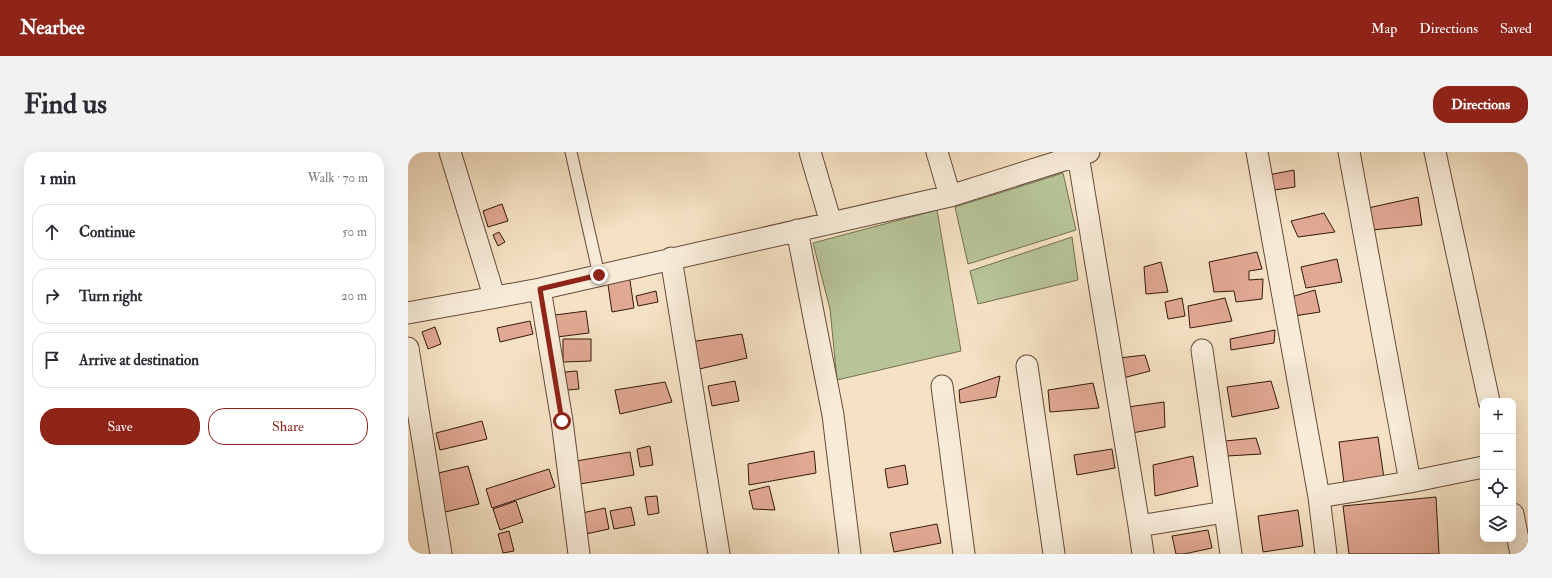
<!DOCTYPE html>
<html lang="en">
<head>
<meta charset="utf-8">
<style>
	:root { --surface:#fff; --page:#f2f2f3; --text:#2b2b33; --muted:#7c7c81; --line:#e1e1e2; --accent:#8f2418 }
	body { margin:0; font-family:"IM FELL Double Pica",serif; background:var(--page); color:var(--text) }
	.controls { position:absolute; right:12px; bottom:12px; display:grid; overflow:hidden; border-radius:8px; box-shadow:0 4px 16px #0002 }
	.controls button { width:36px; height:36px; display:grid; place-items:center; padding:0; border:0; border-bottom:1px solid var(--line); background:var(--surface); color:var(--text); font:20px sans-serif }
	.stop { position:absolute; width:12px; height:12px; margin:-9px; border:3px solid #8f2418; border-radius:50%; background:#fff }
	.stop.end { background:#8f2418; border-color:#fff; box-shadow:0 1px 4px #0008 }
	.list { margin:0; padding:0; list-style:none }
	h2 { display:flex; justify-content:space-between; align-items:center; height:52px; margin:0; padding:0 16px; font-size:17px }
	h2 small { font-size:13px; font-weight:400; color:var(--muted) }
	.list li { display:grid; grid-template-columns:26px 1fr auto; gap:12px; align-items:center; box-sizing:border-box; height:56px; margin:0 8px 8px; padding:0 8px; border:1px solid var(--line); border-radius:16px }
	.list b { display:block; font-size:15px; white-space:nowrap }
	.list em { font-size:13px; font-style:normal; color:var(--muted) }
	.actions { display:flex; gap:8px; padding:12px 16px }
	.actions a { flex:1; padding:9px 0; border:1px solid var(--accent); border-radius:16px; text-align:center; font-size:14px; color:var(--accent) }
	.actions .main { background:var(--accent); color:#fff }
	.icon { flex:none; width:22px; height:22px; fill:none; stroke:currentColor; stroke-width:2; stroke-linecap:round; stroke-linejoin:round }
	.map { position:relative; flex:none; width:1120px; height:402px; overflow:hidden; border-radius:16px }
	header { display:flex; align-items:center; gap:24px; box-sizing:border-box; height:56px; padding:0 20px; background:var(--accent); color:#fff }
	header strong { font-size:19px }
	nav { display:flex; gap:22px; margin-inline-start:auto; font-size:14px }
	.intro { display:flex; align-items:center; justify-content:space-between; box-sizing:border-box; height:96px; padding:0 24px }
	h1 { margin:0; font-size:28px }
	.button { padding:10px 18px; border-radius:16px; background:var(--accent); color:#fff; font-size:14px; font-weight:700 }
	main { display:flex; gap:24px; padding:0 24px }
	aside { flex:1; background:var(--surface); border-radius:16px; box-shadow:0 4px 16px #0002 }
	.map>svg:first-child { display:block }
	.green { fill:#b6c498; stroke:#766e52 }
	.building { fill:#e1a893; stroke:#35190b }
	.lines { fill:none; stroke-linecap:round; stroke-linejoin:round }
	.service-casing { stroke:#654b39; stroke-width:13 }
	.minor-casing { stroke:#654b39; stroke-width:23 }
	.service { stroke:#f8ecd9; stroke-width:11 }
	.minor { stroke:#f8ecd9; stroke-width:21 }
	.route { stroke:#8f2418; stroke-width:5 }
</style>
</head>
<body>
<header>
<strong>Nearbee</strong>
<nav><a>Map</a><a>Directions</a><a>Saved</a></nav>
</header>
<div class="intro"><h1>Find us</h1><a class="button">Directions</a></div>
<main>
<aside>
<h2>1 min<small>Walk · 70 m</small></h2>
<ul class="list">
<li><svg class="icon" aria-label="ahead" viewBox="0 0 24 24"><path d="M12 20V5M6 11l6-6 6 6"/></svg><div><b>Continue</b></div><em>50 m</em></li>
<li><svg class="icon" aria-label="right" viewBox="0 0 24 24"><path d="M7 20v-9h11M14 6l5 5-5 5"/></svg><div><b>Turn right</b></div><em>20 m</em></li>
<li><svg class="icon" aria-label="arrive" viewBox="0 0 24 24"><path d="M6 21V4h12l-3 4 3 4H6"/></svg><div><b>Arrive at destination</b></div></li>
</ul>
<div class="actions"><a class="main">Save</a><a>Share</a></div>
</aside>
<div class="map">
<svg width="1120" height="402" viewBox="0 0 1120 402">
	<rect width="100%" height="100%" fill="#f5e2c4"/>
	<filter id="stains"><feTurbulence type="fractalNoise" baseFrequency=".005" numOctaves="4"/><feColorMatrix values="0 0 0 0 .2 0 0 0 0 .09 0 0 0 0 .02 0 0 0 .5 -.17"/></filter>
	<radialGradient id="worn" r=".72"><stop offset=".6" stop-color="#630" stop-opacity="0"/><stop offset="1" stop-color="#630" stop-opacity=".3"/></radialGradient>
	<path class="green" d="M655 21 668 78 560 112 547 55Z
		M529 58 553 199 429 228 422 157 405 91Z
		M664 85 670 128 570 152 562 119Z"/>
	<path class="building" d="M886 18 887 35 860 39V23Z
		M1010 45 1014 73 964 78 960 56Z
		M94 52 100 69 80 75 75 59Z
		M916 61 927 80 890 85 883 69Z
		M91 80 97 90 90 94 85 83Z
		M849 100 854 117 841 119V128L855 127 854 147 828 150 826 139 806 140 801 110Z
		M929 107 934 130 898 136 893 115Z
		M753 110 760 140 738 142 736 115Z
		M221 122 226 156 204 160 199 126Z
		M907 138 912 160 886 164 883 145Z
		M248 139 250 150 230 154 228 144Z
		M774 146 777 164 760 167 757 150Z
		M817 146 824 169 782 176 780 154Z
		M178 159 181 181 149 185 147 163Z
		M122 169 125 182 92 190 89 176Z
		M27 175 33 192 20 197 14 180Z
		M867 178 866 191 823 198 822 187Z
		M334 182 339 206 287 218 282 190Z
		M155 187H183V209L155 210Z
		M737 203 742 219 715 226 711 206Z
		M169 219 171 237 159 238 157 220Z
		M592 224 588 245 552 251 551 238Z
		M327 229 331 249 304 254 300 234Z
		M863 229 871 256 824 265 819 235Z
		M257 230 264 250 212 262 207 238Z
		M685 231 691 256 642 260 640 238Z
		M756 250 757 275 724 281 720 255Z
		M74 269 79 287 32 298 28 281Z
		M970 285 976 326 936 331 931 290Z
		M848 286 853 302 819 304 817 289Z
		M242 294 245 313 232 315 229 297Z
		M704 297 707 316 669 323 666 303Z
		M406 299 408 321 341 333 340 312Z
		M222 300 226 323 172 332 168 309Z
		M785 304 790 334 747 344 745 313Z
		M497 313 500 332 480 336 477 317Z
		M60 314 71 352 33 361 26 322Z
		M141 317 147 335 84 356 78 337Z
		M361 334 367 358 345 357 341 339Z
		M249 344 251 361 240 363 237 345Z
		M1028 345 1031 402H941L935 354Z
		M108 349 115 370 92 378 85 357Z
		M223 355 227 373 206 377 202 359Z
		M197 356 201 377 178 382 174 361Z
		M890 358 895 394 855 400 850 364Z
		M529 372 533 391 486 400 482 381Z
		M800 378 804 396 776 402H768L764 384Z
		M101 379 106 399 95 401 90 382Z"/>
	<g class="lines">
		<g class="service-casing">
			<path id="service" d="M163 0 191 123"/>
		</g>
		<g class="minor-casing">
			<path id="minor" d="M42 0 86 144
				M402 0 423 71
				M529 0 542 44
				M849 0 911 345 918 402
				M941 0 1002 330
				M1027 0 1081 249
				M670 3 731 374 735 402
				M389 78 425 263 442 402
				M263 106 311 402
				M132 137 154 269 171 402
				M0 161 132 137 542 44 681 0
				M0 196 33 402
				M794 198 823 402
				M619 214 646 402
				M534 234 556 402
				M911 345 1002 330 1075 315
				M1105 362 1113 402
				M731 374 817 360"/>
		</g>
		<use href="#service" class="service"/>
		<use href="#minor" class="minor"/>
	</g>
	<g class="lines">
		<path class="route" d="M154 269 132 137 191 123"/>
	</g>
	<rect width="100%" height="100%" filter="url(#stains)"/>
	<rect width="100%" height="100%" fill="url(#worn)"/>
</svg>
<div class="controls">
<button>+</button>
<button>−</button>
<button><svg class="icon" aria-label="locate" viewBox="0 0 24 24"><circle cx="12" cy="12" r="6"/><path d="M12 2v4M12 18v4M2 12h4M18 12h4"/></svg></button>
<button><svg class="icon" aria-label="layers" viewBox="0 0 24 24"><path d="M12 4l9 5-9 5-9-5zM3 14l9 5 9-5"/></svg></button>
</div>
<div class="stop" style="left:154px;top:269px"></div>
<div class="stop end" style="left:191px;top:123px"></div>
</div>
</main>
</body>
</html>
